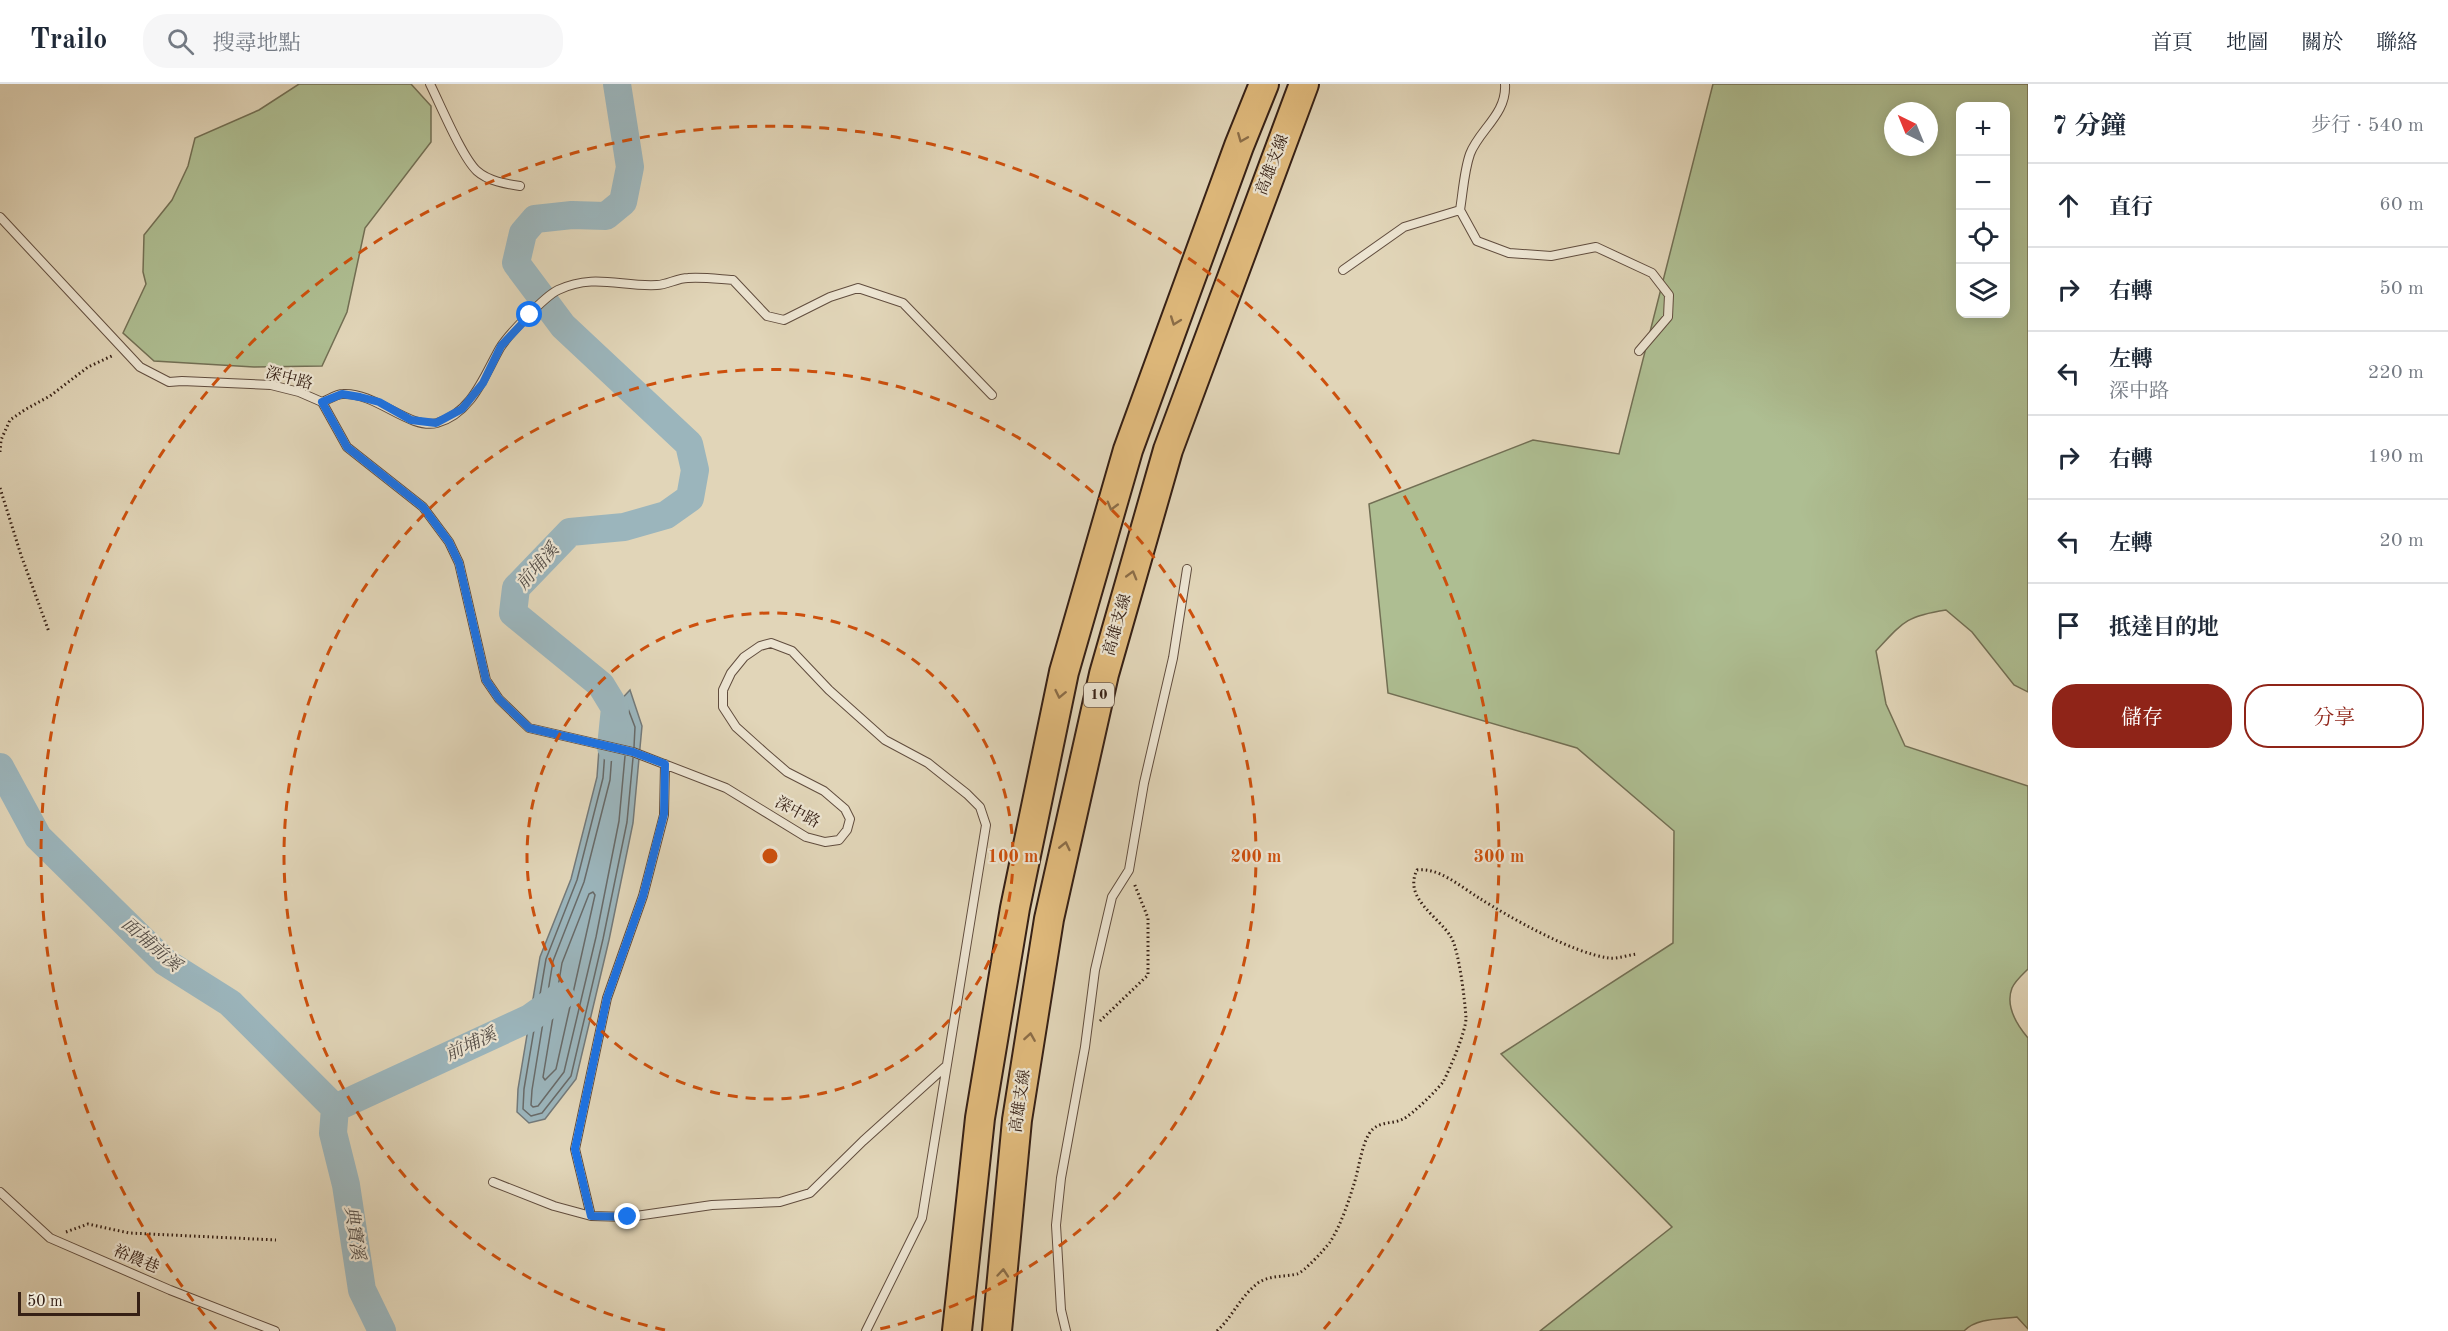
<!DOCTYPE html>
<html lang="zh-TW">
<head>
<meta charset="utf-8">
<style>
	:root { --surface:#fff; --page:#f6f6f7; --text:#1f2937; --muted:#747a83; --line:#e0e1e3; --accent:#8f2418 }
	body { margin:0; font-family:"Old Standard TT","Noto Serif TC",serif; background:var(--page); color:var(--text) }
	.controls { position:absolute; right:18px; top:18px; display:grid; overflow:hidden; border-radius:12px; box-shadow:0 3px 15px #0003 }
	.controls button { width:54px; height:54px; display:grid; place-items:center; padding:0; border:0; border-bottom:2px solid var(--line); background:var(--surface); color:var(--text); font:30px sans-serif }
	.compass { position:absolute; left:1884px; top:18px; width:54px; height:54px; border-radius:50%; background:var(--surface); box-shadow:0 3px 15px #0003; rotate:317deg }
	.scale { position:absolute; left:18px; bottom:15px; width:122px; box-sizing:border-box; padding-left:6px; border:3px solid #362015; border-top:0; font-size:16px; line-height:21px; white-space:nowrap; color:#362015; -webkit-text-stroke:4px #ece4d1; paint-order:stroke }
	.stop { position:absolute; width:18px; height:18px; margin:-14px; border:4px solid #1a73e8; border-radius:50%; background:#fff }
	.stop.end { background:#1a73e8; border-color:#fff; box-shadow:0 2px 6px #0008 }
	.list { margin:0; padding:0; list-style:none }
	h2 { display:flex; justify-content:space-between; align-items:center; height:78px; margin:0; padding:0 24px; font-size:26px }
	h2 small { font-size:20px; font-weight:400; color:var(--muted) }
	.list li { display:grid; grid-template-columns:39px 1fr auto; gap:18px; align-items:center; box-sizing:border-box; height:84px; padding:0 24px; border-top:2px solid var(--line) }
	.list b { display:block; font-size:22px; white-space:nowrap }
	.list p { margin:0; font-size:20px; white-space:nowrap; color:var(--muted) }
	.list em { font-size:20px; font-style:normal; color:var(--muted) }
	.actions { display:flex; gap:12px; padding:18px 24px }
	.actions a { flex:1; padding:14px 0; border:2px solid var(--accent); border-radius:24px; text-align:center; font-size:21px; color:var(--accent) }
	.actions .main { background:var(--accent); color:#fff }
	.icon { flex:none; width:33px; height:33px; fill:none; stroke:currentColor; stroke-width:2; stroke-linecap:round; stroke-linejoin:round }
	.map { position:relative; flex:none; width:2028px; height:1247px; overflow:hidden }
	header { display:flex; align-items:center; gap:36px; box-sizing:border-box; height:84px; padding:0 30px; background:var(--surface); border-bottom:2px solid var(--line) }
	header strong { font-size:28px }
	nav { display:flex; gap:33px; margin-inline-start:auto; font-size:21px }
	.search { width:420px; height:54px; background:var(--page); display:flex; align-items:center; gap:15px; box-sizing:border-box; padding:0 21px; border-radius:24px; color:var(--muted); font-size:22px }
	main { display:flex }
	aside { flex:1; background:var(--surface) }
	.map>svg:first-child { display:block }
	.green { fill:#aebe92; stroke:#726f54; stroke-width:1.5; fill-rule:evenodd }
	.water { fill:#9bb5bc; stroke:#737979; stroke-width:1.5 }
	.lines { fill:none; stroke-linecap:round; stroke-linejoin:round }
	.shore { stroke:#686a68; stroke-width:1.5 }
	.river { stroke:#9bb5bc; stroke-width:28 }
	.lane-casing { stroke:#614d3e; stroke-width:10 }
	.highway-casing { stroke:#362015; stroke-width:32 }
	.path { stroke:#362015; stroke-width:3; stroke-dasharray:1.5 3; stroke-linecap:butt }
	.lane { stroke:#ece4d1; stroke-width:8 }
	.highway { stroke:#e0ba7c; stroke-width:28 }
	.oneway { stroke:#8b6d48 }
	.route { stroke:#1a73e8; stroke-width:8 }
	.ring { fill:none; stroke:#cd500d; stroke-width:3; stroke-dasharray:10 8 }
	.labels { text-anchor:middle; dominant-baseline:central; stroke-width:4.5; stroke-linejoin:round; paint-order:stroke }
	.shield { fill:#ece4d1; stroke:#6d5b4d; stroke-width:1.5 }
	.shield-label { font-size:15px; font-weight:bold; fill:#362015 }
	.street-label { font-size:16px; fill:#362015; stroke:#ece4d1 }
	.water-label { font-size:18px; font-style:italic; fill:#544d47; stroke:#ece4d1 }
	.centre { fill:#cd500d; stroke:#ece4d1; stroke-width:3 }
	.ring-label { font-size:18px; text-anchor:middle; font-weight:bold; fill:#cd500d; stroke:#ece4d1; stroke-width:4.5; stroke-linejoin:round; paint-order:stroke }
</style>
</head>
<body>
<header>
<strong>Trailo</strong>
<div class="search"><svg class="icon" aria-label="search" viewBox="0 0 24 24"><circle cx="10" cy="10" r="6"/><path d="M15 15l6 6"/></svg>搜尋地點</div>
<nav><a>首頁</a><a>地圖</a><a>關於</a><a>聯絡</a></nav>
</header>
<main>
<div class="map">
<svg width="2028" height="1247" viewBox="0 0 2028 1247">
	<rect width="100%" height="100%" fill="#e1d5b8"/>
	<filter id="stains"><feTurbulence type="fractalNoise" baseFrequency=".00333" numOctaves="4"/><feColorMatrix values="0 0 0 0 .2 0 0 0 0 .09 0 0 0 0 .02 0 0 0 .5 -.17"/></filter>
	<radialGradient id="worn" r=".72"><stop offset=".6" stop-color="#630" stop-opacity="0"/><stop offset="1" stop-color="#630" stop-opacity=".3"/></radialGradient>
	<path class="green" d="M299 0H411L431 22V58L365 144 347 228 322 282 254 283 154 277 123 249 146 200 143 188 144 151 172 116 188 82 195 54 259 26Z
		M1713 0H2028V608L2014 601 1972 548 1946 526C1906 532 1903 538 1876 567L1886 620 1905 662 2028 702V885C2023 890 2015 897 2012 904 2005 922 2017 941 2028 954V1245L2017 1233C2000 1235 1976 1234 1964 1247H1540L1672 1143 1501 970 1673 859 1674 747 1577 664 1388 609 1369 420 1533 356 1619 370ZM1960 22H2006V230H1960ZM1893 27H1929V63H1893Z"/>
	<path class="water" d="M630 606 642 642 633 739 609 856 576 995 545 1035 529 1039 517 1028 518 1005 540 873 571 795 597 693 601 637Z"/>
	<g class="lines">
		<path class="shore" d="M606 656 607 640 627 622 635 643 634 663
			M605 667 603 694 577 796 546 875 524 1005 523 1025 531 1032 542 1029 571 992 603 855 627 738 633 674
			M612 669 610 696 584 798 553 877 532 1006 531 1021 533 1023 538 1022 564 988 596 853 619 737 625 672
			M593 808 595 811 556 985 545 996 543 993 562 879 589 810Z"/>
		<path class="river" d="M611 663 615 624 601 601 513 529 516 504 570 448 624 443 666 431 690 414 695 386 689 360 563 242 516 179 523 149 535 135 572 131 606 132 623 118 630 83 617 0
			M0 683 38 753 165 878 230 919 335 1024 333 1049 346 1101 362 1206 382 1247
			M335 1024 530 934 561 912"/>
		<g class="lane-casing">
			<path id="lane" d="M430 0C440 20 462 73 477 87 488 97 506 100 520 102
				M1460 126 1477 157 1509 169 1551 172 1596 163 1652 189 1669 211 1668 233 1639 267
				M0 133 140 283 169 298 182 297 271 301 299 308 322 318 347 363 423 423 449 458 459 479 486 596 499 615 529 644 633 668 726 704 806 753 825 758 839 756 847 746 850 735 845 725 824 707 787 688 765 669 736 643 723 623V606L731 589 744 573 760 562 771 559 792 567 829 606 885 656 928 679 967 710 980 723 986 741 922 1134 866 1247
				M1343 186 1404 143 1460 126C1463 108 1464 87 1470 70 1479 46 1507 30 1505 0
				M322 318C328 316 336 310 343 310 376 308 409 346 437 339 472 329 484 292 500 264 508 251 545 212 558 206 594 189 621 203 657 201 667 201 677 194 688 194 703 193 718 195 733 196L767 232 784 236 830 213 858 204 903 219 992 311
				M493 1098 554 1122 591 1132 629 1133 712 1121 780 1118 810 1109 863 1057 945 983
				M0 1108 50 1154 170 1206 275 1247
				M591 1132 575 1065 607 914 643 812 664 731 665 680
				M1066 1247 1061 1226 1056 1141 1061 1094 1085 963 1095 886 1112 813 1129 786 1144 699 1173 574 1187 485"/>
		</g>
		<g class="highway-casing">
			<path id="highway" d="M957 1247 980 1034 1015 824 1064 588 1128 366 1239 62 1264 0
				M997 1247 1017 1036 1049 835 1104 590 1168 366 1304 0"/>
		</g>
		<path class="path" d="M0 368 1 356 10 336 26 325 50 312 88 283 114 271
			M0 404 21 471 49 548
			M1100 937 1148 891V834L1134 799
			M66 1148 88 1140 129 1149 276 1156
			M1217 1247C1233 1232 1240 1213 1258 1199 1270 1191 1284 1193 1297 1190 1304 1188 1325 1165 1330 1158 1341 1141 1348 1119 1354 1100 1359 1085 1362 1055 1373 1045 1382 1037 1394 1040 1403 1035 1412 1031 1438 1005 1443 998 1450 985 1466 947 1466 934 1465 917 1459 866 1451 853 1438 832 1403 814 1417 786 1438 783 1460 802 1479 814 1511 834 1572 869 1609 874 1618 875 1628 871 1637 870"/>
		<use href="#lane" class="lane"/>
		<use href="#highway" class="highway"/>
	</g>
	<defs><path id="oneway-chevron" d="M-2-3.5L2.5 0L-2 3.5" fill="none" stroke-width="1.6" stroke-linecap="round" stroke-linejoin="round" transform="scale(1.5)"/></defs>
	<g class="oneway">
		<use href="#oneway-chevron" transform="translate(1242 54) rotate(112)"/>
		<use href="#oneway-chevron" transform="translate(1175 237) rotate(110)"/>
		<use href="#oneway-chevron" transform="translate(1112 422) rotate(106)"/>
		<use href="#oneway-chevron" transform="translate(1132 491) rotate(-74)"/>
		<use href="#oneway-chevron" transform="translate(1060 610) rotate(102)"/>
		<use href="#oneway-chevron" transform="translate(1065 762) rotate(-77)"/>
		<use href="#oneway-chevron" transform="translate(1030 953) rotate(-81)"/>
		<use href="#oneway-chevron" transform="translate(1003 1189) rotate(-85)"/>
	</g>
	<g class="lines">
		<path class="route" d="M530 231 501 262 483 299 462 325 436 339 411 336 379 318 360 313 342 310 322 318 347 363 423 423 449 458 459 479 486 596 499 615 529 644 633 668 665 680 664 730 643 812 607 914 575 1065 591 1132 628 1133"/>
	</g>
	<g class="ring">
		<circle cx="770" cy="772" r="243"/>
		<path d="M665 1246A486 486 0 1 1 875 1246"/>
		<path d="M216 1245A729 729 0 1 1 1324 1245"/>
	</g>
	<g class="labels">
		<rect class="shield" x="1084" y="599" width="30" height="24" rx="4.5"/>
		<g class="shield-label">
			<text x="1099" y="611">10</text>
		</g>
		<g class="street-label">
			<text transform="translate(1273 81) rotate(-69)">高雄支線</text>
			<text transform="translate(289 295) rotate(15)">深中路</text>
			<text transform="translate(1118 541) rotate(-74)">高雄支線</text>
			<text transform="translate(797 729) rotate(28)">深中路</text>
			<text transform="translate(1021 1017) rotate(-82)">高雄支線</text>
			<text transform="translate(136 1176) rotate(23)">裕農巷</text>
		</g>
		<g class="water-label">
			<text transform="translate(538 483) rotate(-49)">前埔溪</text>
			<text transform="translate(151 861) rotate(41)">面埔前溪</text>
			<text transform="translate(471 961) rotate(-25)">前埔溪</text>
			<text transform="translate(354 1149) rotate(82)">典寶溪</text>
		</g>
	</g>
	<circle cx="770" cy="772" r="9" class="centre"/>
	<g class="ring-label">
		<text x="1013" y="778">100 m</text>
		<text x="1256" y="778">200 m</text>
		<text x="1499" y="778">300 m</text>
	</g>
	<rect width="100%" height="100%" filter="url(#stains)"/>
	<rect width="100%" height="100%" fill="url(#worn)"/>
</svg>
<div class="controls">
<button>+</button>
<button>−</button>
<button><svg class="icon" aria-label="locate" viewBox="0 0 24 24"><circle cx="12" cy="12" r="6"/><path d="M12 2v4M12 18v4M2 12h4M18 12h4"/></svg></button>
<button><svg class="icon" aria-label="layers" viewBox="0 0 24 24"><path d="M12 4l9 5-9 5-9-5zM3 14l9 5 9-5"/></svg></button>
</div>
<svg class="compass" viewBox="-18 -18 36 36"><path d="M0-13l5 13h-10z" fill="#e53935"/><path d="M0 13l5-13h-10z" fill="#747a83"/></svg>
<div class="scale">50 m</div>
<div class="stop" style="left:530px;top:231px"></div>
<div class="stop end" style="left:628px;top:1133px"></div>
</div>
<aside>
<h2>7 分鐘<small>步行 · 540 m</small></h2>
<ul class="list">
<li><svg class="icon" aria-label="ahead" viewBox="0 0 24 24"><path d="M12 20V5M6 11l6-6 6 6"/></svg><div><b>直行</b></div><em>60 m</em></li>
<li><svg class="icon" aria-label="right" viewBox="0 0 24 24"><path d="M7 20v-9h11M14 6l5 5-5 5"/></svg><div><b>右轉</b></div><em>50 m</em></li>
<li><svg class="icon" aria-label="left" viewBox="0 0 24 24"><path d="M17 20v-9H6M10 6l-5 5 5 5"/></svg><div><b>左轉</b><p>深中路</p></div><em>220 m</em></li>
<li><svg class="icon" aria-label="right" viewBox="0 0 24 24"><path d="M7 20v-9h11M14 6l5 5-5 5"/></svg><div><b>右轉</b></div><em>190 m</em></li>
<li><svg class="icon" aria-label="left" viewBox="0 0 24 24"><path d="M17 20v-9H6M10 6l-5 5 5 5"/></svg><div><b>左轉</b></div><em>20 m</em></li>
<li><svg class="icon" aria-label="arrive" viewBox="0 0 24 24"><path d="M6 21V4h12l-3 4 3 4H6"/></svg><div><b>抵達目的地</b></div></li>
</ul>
<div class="actions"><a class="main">儲存</a><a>分享</a></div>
</aside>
</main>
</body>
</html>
